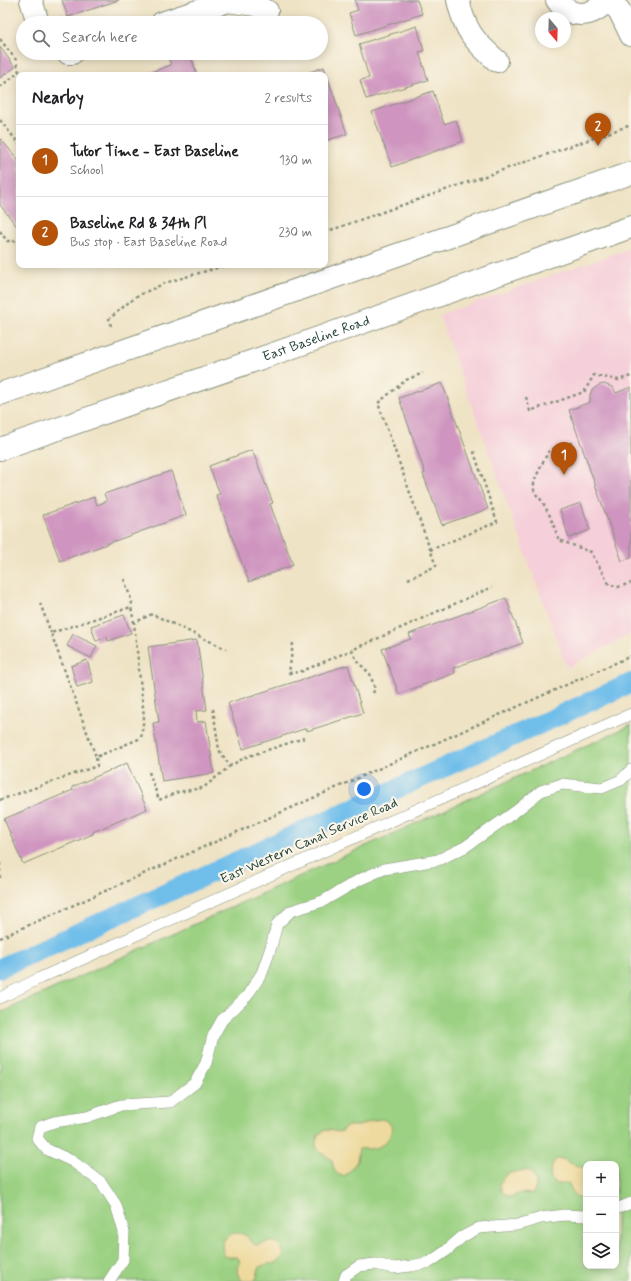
<!DOCTYPE html>
<html lang="en">
<head>
<meta charset="utf-8">
<style>
	:root { --surface:#fff; --page:#f2f2f2; --text:#202124; --muted:#757577; --line:#e0e0e0; --accent:#b45309 }
	body { margin:0; font-family:Mynerve,sans-serif; background:var(--page); color:var(--text) }
	.controls { position:absolute; right:12px; bottom:12px; display:grid; overflow:hidden; border-radius:8px; box-shadow:0 2px 10px #0003 }
	.controls button { width:36px; height:36px; display:grid; place-items:center; padding:0; border:0; border-bottom:1px solid var(--line); background:var(--surface); color:var(--text); font:20px sans-serif }
	.compass { position:absolute; left:535px; top:12px; width:36px; height:36px; border-radius:50%; background:var(--surface); box-shadow:0 2px 10px #0003; rotate:161deg }
	.you { position:absolute; left:364px; top:789px; width:14px; height:14px; margin:-10px; border:3px solid #fff; border-radius:50%; background:#1a73e8; box-shadow:0 0 0 6px #1a73e833 }
	.badge { display:grid; place-items:center; width:26px; height:26px; border-radius:50%; background:var(--accent); color:#fff; font-size:13px; font-weight:700 }
	.pin { position:absolute; translate:-50% -33px; filter:drop-shadow(0 1px 2px #0008) }
	.pin::after { content:''; position:absolute; top:21px; width:14px; height:12px; background:inherit; clip-path:polygon(0 0,100% 0,50% 100%) }
	.list { margin:0; padding:0; list-style:none }
	h2 { display:flex; justify-content:space-between; align-items:center; height:52px; margin:0; padding:0 16px; font-size:17px }
	h2 small { font-size:13px; font-weight:400; color:var(--muted) }
	.list li { display:grid; grid-template-columns:26px 1fr auto; gap:12px; align-items:center; box-sizing:border-box; height:72px; padding:0 16px; border-top:1px solid var(--line) }
	.list b { display:block; font-size:15px; white-space:nowrap }
	.list p { margin:0; font-size:13px; white-space:nowrap; color:var(--muted) }
	.list em { font-size:13px; font-style:normal; color:var(--muted) }
	.icon { flex:none; width:22px; height:22px; fill:none; stroke:currentColor; stroke-width:2; stroke-linecap:round; stroke-linejoin:round }
	.map { position:relative; flex:none; width:631px; height:1281px; overflow:hidden }
	.search { position:absolute; background:var(--surface); box-shadow:0 2px 10px #0003; left:16px; top:16px; width:312px; height:44px; display:flex; align-items:center; gap:10px; box-sizing:border-box; padding:0 14px; border-radius:22px; color:var(--muted); font-size:15px }
	.panel { position:absolute; background:var(--surface); box-shadow:0 2px 10px #0003; left:16px; top:72px; width:312px; height:196px; border-radius:8px }
	.map>svg:first-child { display:block }
	.built { fill:#f5cfd9 }
	.green { fill:#9cd183; stroke:#5e875c; fill-rule:evenodd }
	.sand { fill:#eeda9e; stroke:#868c69 }
	.lines { fill:none; stroke-linecap:round; stroke-linejoin:round }
	.canal { stroke:#6fbeea; stroke-width:20 }
	.building { fill:#cf95c0 }
	.service-casing { stroke:#87907c; stroke-width:12 }
	.minor-casing { stroke:#87907c; stroke-width:24 }
	.primary-casing { stroke:#87907c; stroke-width:24 }
	.path { stroke:#87907c; stroke-width:2.5; stroke-dasharray:3 3; stroke-linecap:butt }
	.service { stroke:#fff; stroke-width:11 }
	.minor { stroke:#fff; stroke-width:22 }
	.primary { stroke:#fff; stroke-width:22 }
	.labels { text-anchor:middle; dominant-baseline:central; stroke-width:4; stroke-linejoin:round; paint-order:stroke }
	.street-label { font-size:14px; fill:#1f3d34; stroke:#fbf7ec }
</style>
</head>
<body>
<div class="map">
<svg width="631" height="1281" viewBox="0 0 631 1281">
	<rect width="100%" height="100%" fill="#fbf7ec"/>
	<filter id="ink" filterUnits="userSpaceOnUse"><feTurbulence type="fractalNoise" baseFrequency=".025" numOctaves="2"/><feDisplacementMap in="SourceGraphic" scale="8" xChannelSelector="R" yChannelSelector="G"/><feConvolveMatrix kernelMatrix="1 2 1 2 8 2 1 2 1" color-interpolation-filters="sRGB"/></filter>
	<filter id="wash" filterUnits="userSpaceOnUse"><feTurbulence type="fractalNoise" baseFrequency=".012" numOctaves="4" result="noise"/><feDisplacementMap in="SourceGraphic" scale="16" xChannelSelector="R" yChannelSelector="G"/><feGaussianBlur stdDeviation="0.9" result="paint"/><feColorMatrix in="noise" values="0 0 0 0 0 0 0 0 0 0 0 0 0 0 0 0 0 1.4 0 .05"/><feComposite in="paint" operator="in"/></filter>
	<g filter="url(#wash)">
		<rect width="100%" height="100%" fill="#efe3c5"/>
		<path class="built" d="M631 248V634L567 668 439 315Z"/>
		<path class="green" d="M631 725V1281H0V1013ZM586 1164H616V1266H586Z"/>
		<path class="sand" d="M380 1119 385 1120 391 1125C394 1138 381 1149 369 1149 365 1149 364 1148 359 1149L357 1161 349 1172 344 1176 339 1175 334 1170 332 1160 320 1152 316 1146V1141L318 1135 323 1131 329 1130 338 1132 342 1131 344 1128 349 1126H359L369 1122Z
			M556 1159H563L572 1164 586 1169V1197C573 1199 574 1194 569 1184L567 1183C547 1189 547 1170 556 1159Z
			M527 1170C536 1174 539 1186 532 1194L521 1193 510 1197 502 1192 500 1185C504 1171 514 1172 527 1170Z
			M234 1233C251 1233 245 1240 256 1245 268 1242 279 1237 284 1254 277 1269 268 1260 259 1268L257 1277 254 1281H243C237 1275 235 1270 240 1263L239 1259 236 1257H225C219 1246 223 1237 234 1233Z"/>
		<g class="lines">
			<path class="canal" d="M0 968 631 683"/>
		</g>
		<g id="blocks">
			<path class="building" d="M62 0H119L68 17Z
				M355 0H417L422 14 356 35 349 13 358 10Z
				M417 26 424 51 419 52 428 80 366 99 360 80 369 78 359 44Z
				M0 47 15 67 0 78Z
				M170 53H190L197 75H143L171 65 167 54Z
				M324 67 347 134 325 141V75H301Z
				M433 91 444 124 456 120 463 141 392 167 372 112Z
				M0 138 19 161V229L0 205Z
				M442 383 488 509 442 525 423 474 425 473 399 398Z
				M604 384 612 387 616 393 631 387V558L622 561 569 410 590 402V395L592 390 599 385Z
				M252 450 273 503 270 504 293 565 249 582 216 495 220 494 209 466Z
				M171 471 186 515 60 561 43 515 94 497 97 505 107 501 104 494Z
				M581 503 590 530 569 538 560 510Z
				M506 598 523 643 453 668 455 673 399 694 382 649 411 639 409 634Z
				M124 615 131 633 108 641 107 637 96 641 91 626Z
				M73 634 97 646 91 658 67 646Z
				M197 640 207 710 196 711 197 722 206 721 214 773 162 781 153 723 159 722 148 647Z
				M87 660 93 682 77 687 71 666Z
				M348 665 363 713 307 731V728L243 749 228 703Z
				M127 763 147 809 93 832V834L23 864 4 819 73 790 72 787Z"/>
		</g>
	</g>
	<g filter="url(#ink)">
		<use href="#blocks" fill-opacity="0" stroke="#87907c" stroke-width="1"/>
		<g class="lines">
			<g class="service-casing">
				<path id="service" d="M0 998 40 978 631 714
					M616 1209 631 1203
					M109 1281 123 1260 124 1232 116 1205 101 1182 72 1161 46 1149 37 1138 40 1127 54 1122 87 1117 121 1105 170 1102 195 1083 206 1063 213 1036 222 1020 247 996 262 973 271 947 277 924 291 911 323 901 359 880 384 869 438 860 465 847 516 811 541 791 562 784 602 788 621 780 631 770
					M344 1281 346 1275 359 1266 375 1264 394 1268 411 1266 430 1262 446 1251 462 1237 479 1228 517 1225 541 1218 564 1215 586 1216"/>
			</g>
			<g class="minor-casing">
				<path id="minor" d="M31 0 38 23
					M458 0C465 31 474 41 497 61
					M557 0C571 20 593 17 607 0
					M607 0 619 10 631 35
					M162 23 228 1 255 5 267 11
					M68 53H72"/>
			</g>
			<g class="primary-casing">
				<g id="primary">
					<path d="M0 394 631 173"/>
					<path id="s1" d="M0 449 296 346 631 227"/>
				</g>
			</g>
			<path class="path" d="M0 39 16 60 19 72 0 87
				M0 120 19 144
				M0 231 7 241H19
				M325 231 334 229 631 125
				M111 326 109 319 135 297 165 283 227 265
				M526 397 530 411 584 392 594 375 618 380 631 376
				M572 443 562 444 548 452 534 481V492L542 501 550 516 559 540 591 552 609 584 618 587 631 583
				M430 550 497 522 473 449
				M124 579 132 602 131 607
				M408 579 436 566 378 403 406 380 423 373
				M40 603 51 633
				M134 623 131 607 51 633 96 757 141 738 144 717 134 623 152 614 226 649
				M293 643 289 673 300 672 352 650
				M373 693 375 689 370 674 357 661 352 650 492 587
				M213 709 219 750 230 766 246 757 304 738
				M149 772 159 800 178 792 203 788 230 766
				M0 800 97 766 96 757
				M0 863V878
				M0 938 631 656"/>
			<use href="#service" class="service"/>
			<use href="#minor" class="minor"/>
			<use href="#primary" class="primary"/>
		</g>
	</g>
	<g class="labels">
		<g class="street-label">
			<text stroke="none"><textPath href="#s1" startOffset="335">East Baseline Road</textPath></text>
			<text transform="translate(309 841) rotate(-24)">East Western Canal Service Road</text>
		</g>
	</g>
</svg>
<div class="controls">
<button>+</button>
<button>−</button>
<button><svg class="icon" aria-label="layers" viewBox="0 0 24 24"><path d="M12 4l9 5-9 5-9-5zM3 14l9 5 9-5"/></svg></button>
</div>
<svg class="compass" viewBox="-18 -18 36 36"><path d="M0-13l5 13h-10z" fill="#e53935"/><path d="M0 13l5-13h-10z" fill="#757577"/></svg>
<div class="you"></div>
<div class="pin badge" style="left:564px;top:475px">1</div>
<div class="pin badge" style="left:598px;top:146px">2</div>
<div class="search"><svg class="icon" aria-label="search" viewBox="0 0 24 24"><circle cx="10" cy="10" r="6"/><path d="M15 15l6 6"/></svg>Search here</div>
<section class="panel">
<h2>Nearby<small>2 results</small></h2>
<ul class="list">
<li><span class="badge">1</span><div><b>Tutor Time - East Baseline</b><p>School</p></div><em>130 m</em></li>
<li><span class="badge">2</span><div><b>Baseline Rd &amp; 34th Pl</b><p>Bus stop · East Baseline Road</p></div><em>230 m</em></li>
</ul>
</section>
</div>
</body>
</html>
